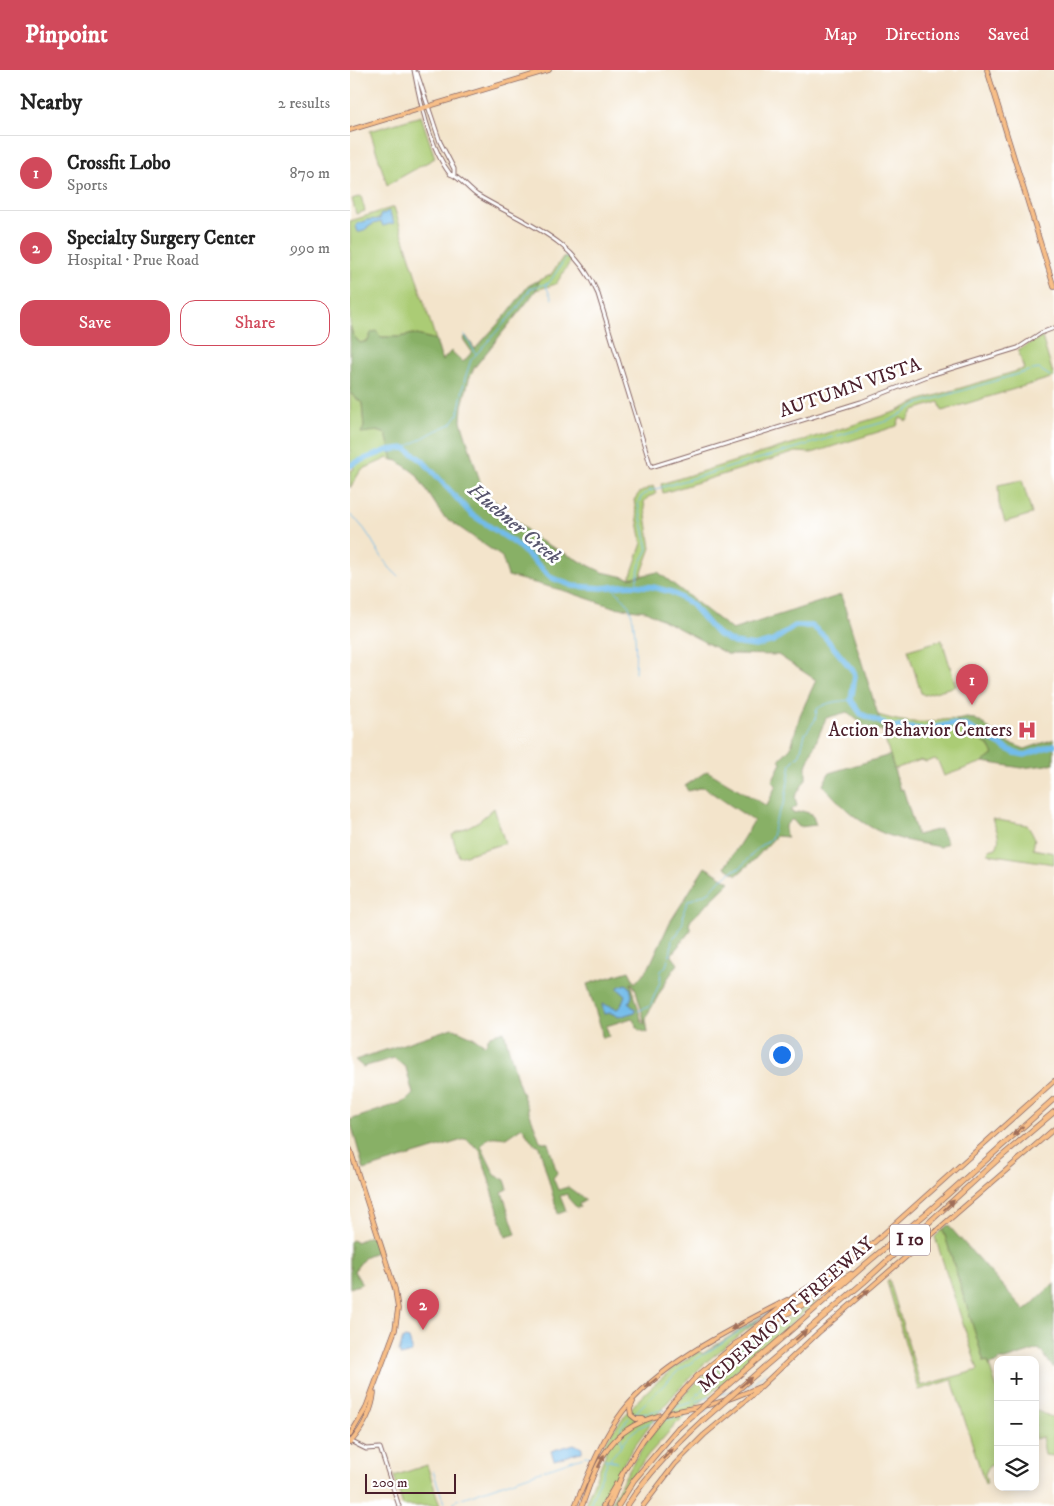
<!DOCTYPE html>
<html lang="en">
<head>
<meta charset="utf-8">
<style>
	:root { --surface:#fff; --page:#f2f2f2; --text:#222; --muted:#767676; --line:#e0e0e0; --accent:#d1495b }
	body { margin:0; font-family:"IM FELL DW Pica",serif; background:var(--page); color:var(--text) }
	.controls { position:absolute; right:15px; bottom:15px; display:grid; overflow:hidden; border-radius:10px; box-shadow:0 2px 12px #0003 }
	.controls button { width:45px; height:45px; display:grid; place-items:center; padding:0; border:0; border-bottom:1px solid var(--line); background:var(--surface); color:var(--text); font:25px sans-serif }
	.scale { position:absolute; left:15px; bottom:12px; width:91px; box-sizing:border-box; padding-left:5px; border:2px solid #4a1f2b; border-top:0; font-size:14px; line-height:18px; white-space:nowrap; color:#4a1f2b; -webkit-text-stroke:4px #fff; paint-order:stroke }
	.you { position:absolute; left:431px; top:984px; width:18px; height:18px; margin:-12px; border:4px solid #fff; border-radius:50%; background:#1a73e8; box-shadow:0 0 0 8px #1a73e833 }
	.badge { display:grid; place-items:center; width:32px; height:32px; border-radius:50%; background:var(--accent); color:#fff; font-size:16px; font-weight:700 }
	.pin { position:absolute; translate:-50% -41px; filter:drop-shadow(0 1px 2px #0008) }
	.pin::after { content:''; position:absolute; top:26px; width:18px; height:15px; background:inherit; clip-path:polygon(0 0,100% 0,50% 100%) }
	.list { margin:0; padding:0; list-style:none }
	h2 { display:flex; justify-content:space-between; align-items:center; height:65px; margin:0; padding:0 20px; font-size:21px }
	h2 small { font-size:16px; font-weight:400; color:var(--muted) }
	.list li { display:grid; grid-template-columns:32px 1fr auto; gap:15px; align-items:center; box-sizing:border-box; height:75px; padding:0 20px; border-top:1px solid var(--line) }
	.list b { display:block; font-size:19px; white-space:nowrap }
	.list p { margin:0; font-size:16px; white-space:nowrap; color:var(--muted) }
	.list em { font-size:16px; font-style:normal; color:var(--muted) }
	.actions { display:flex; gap:10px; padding:15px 20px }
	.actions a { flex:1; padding:11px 0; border:1px solid var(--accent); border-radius:15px; text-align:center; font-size:18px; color:var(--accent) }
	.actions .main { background:var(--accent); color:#fff }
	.icon { flex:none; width:28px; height:28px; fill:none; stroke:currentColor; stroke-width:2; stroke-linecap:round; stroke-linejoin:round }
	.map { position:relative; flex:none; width:704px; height:1436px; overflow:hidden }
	header { display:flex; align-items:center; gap:30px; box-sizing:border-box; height:70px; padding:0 25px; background:var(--accent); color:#fff }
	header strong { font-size:24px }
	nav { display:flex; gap:28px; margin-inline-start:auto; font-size:18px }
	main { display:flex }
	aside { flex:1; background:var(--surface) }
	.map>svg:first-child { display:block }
	.green { fill:#abcc74; stroke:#7a7650 }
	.forest { fill:#88b066; stroke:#696848; fill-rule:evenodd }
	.water { fill:#72bceb; stroke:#5e6e8b }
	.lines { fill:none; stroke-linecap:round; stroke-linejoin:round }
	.stream { stroke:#72bceb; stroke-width:1 }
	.river { stroke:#72bceb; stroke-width:5.5 }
	.minor-casing { stroke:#856463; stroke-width:5 }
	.major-casing { stroke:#856463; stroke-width:5.5 }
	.highway-casing { stroke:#856463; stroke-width:6 }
	.minor { stroke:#fff; stroke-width:3 }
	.major { stroke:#f7be87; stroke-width:4 }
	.highway { stroke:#f7be87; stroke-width:4.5 }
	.major-bridge-casing { stroke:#856463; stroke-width:5.5; stroke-linecap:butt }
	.highway-bridge-casing { stroke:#856463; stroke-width:6; stroke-linecap:butt }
	.major-bridge { stroke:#f7be87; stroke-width:4 }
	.highway-bridge { stroke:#f7be87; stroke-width:4.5 }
	.oneway { fill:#a06e59 }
	.labels { text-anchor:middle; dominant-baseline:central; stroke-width:5; stroke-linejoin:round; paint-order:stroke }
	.shield { fill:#fff; stroke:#80626b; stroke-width:1 }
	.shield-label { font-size:18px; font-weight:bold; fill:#4a1f2b }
	.street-label { font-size:19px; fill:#4a1f2b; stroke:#fff }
	.poi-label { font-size:19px; fill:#4a1f2b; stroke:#fff; text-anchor:end }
	.water-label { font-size:20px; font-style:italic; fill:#58566e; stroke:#fff }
</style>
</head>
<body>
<header>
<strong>Pinpoint</strong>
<nav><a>Map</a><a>Directions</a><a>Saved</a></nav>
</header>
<main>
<aside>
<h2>Nearby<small>2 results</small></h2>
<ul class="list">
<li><span class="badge">1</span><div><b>Crossfit Lobo</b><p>Sports</p></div><em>870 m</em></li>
<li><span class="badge">2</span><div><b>Specialty Surgery Center</b><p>Hospital · Prue Road</p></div><em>990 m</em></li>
</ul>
<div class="actions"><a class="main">Save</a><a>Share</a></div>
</aside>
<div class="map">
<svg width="704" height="1436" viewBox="0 0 704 1436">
	<rect width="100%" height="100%" fill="#fff"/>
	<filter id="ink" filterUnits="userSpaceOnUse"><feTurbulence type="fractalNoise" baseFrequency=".02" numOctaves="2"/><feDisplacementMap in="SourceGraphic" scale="10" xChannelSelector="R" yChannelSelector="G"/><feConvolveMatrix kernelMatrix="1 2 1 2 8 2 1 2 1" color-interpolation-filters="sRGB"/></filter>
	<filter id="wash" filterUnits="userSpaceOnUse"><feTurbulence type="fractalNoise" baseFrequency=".0096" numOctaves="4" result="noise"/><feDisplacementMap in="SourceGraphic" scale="20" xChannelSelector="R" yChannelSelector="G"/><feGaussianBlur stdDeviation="1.12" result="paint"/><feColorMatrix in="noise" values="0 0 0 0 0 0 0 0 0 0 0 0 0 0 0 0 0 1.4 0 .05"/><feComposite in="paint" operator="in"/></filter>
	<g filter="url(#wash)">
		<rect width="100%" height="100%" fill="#f3e4cb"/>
		<path class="green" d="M71 46 85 88 37 115 20 61Z
			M11 126 15 141 6 144 2 129Z
			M44 137 86 270 63 264 50 267H31L10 273 3 265 0 255V151Z
			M213 187 222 189 206 214 186 220 189 210 201 205Z
			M692 267 704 307 592 341 589 332 564 340 557 351 550 348 547 356 462 383 446 382 313 423 311 414 545 342 571 330 674 299 668 280Z
			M0 323 12 333 14 357 36 364 43 390 38 388 11 400 0 418V401L4 399 3 396H0Z
			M672 410 682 444 655 452 649 434 648 415Z
			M303 416 306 424 298 427 294 432 301 478 291 505 280 508 292 473 284 430 289 423Z
			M592 570 606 616 574 625 571 623 558 580Z
			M528 645C548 651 558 653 579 652 589 651 598 648 607 650L608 656 631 665 644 684 633 692 594 706 588 691 585 689 576 692 571 690 544 699Z
			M144 738 155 773 109 787 102 765 129 751Z
			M642 749 677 755 685 768 683 779 704 783V794L638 784 639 780 646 778C652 769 646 759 642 749Z
			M593 1159 634 1292 638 1291 648 1322V1394L639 1396 635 1404 637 1414H635L602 1310 569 1320 537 1212 539 1209 571 1316 628 1300 585 1167Z
			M473 1224 474 1225 327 1353 298 1385 262 1435 261 1434C295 1361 347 1302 414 1259L417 1262 452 1240 451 1237Z
			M420 1241 356 1292 326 1322 304 1349 282 1379 248 1436H234L256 1383 251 1380C274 1340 310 1304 350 1281L352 1284Z
			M685 1340 704 1348V1386L695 1385 692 1367 685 1369Z
			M77 1395 90 1436H53L44 1406Z"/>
		<path class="forest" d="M189 210 186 220 178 231 124 298 119 309 112 336 111 351 133 421 188 470 252 502 280 508 308 502 382 560 491 525 533 661 516 657 497 642 476 648 456 696V709L445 727 447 736 440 741 444 743 452 741 462 744 466 755 449 757 443 750H441L435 756V763L438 767 426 766 404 790 387 805 375 797 404 751 353 717 338 721 335 716 357 701 417 736 426 715 422 711 431 693 429 690 441 677 450 645 466 610 428 585 377 584 296 541 263 537 215 521 158 506 152 487 93 446 66 404 48 391 43 390 36 364 28 361 11 363 14 357 12 333 0 323V255L3 265 10 273 18 271 21 263 26 261 31 267H50L63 264 86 270 92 291 101 281 113 292 122 282 113 269 116 266 125 279 156 245 178 216Z
			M616 648 625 649 635 655 649 669 675 679 704 669V694L672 698 633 692 644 684 639 676 631 671 630 665 608 656 607 650Z
			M540 685 550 720 553 719 567 765 590 759 597 773 590 777C575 774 559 772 544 767 514 758 493 738 473 715L479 703Z
			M355 797 380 812 341 850 339 854 341 860 322 884V886L328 894 318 908 298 944 296 949 298 963 289 960 282 948 256 956 259 966 252 968 251 958 237 914 279 901 285 913 299 897 320 852ZM281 913H282L286 920 295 954 292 952Z
			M102 958 123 967 135 975 140 965 154 961 168 1012 190 1071 198 1073 207 1103 203 1108 208 1120 218 1117 236 1130 229 1134 230 1137 227 1138 218 1128 217 1124 210 1126 216 1141 208 1144 190 1079 188 1075 183 1073 172 1057 156 1068C144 1067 138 1064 131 1076L145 1105 155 1110 158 1119 152 1122 166 1164 156 1167 130 1080 116 1069 14 1100 0 1050 56 1031 63 1024 56 998 44 988 13 997 5 990Z
			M598 1155 675 1241 704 1213V1298L689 1279 655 1290H648V1292L639 1295 638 1291 634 1292 593 1159Z
			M23 1165 29 1181 16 1186 4 1201 12 1214 0 1218V1172L2 1170 6 1172Z"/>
		<path class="water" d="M39 141 44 153 33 156 31 152 23 154 11 162H8L6 156 7 154 17 150 30 149V145Z
			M276 914 280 917 282 926 279 934 285 939V942L269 947 261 943 254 944 252 934 267 939 271 936 275 925 268 919V917Z
			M55 1268 59 1269 62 1279 60 1283 51 1286 49 1282 53 1269Z
			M224 1374 232 1378V1382L227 1383 204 1390 201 1381Z"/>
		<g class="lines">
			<path class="stream" d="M195 214 202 229
				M115 265 126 284
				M55 378 85 361 101 354 108 344 115 308 121 290 166 240 181 218 199 213 217 186
				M0 445C23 461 26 488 48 506
				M286 515 290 494 298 479 288 434 291 427 299 421 541 350 567 334 678 301 689 299 700 306
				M262 517C266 522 272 526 276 531 287 548 286 583 285 603
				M288 941 300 936 310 912 311 901 316 896 321 880 322 869 328 863 333 852 334 840 338 831 359 822 369 811 384 800 390 798 411 775 416 773 422 767 425 751 435 731 441 693 450 684 455 664 465 650 467 639C476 632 490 631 501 630
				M392 1318 399 1316 416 1302
				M370 1324 383 1321
				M343 1330 367 1302 383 1286 419 1259
				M320 1339 361 1327
				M349 1342 358 1340
				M285 1343 328 1301 418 1243
				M283 1344 316 1340
				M310 1351 341 1344
				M271 1360V1357L279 1348
				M271 1374V1367
				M255 1389 267 1392
				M259 1390C277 1371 278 1358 306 1351
				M83 1401 95 1436
				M103 1436 106 1430 235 1386 242 1387
				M239 1436 257 1393 255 1389"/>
			<path class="river" d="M0 396 4 393 38 380 55 378 73 391 121 444 166 474 202 508 223 516 252 518 280 515 303 517 321 522 341 534 366 563 384 573 405 576 423 571 445 556H462L474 566 504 602 505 606 501 630 511 644 539 656 571 659
				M577 659 601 654 616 656 665 683 675 685 704 675"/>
		</g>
	</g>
	<g filter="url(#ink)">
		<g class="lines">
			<g class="minor-casing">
				<path id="minor" d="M64 0C70 32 80 78 100 104 109 106 118 119 127 125 175 154 224 167 248 224L301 397 511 332 580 305 668 278 691 263 704 258
					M67 3 90 72 104 99V105
					M0 1371 16 1379 30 1378 49 1436"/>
			</g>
			<g class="major-casing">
				<path id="major" d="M637 0 704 217
					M0 60 199 0
					M0 1079 45 1219 48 1239 45 1260 15 1340 0 1365
					M394 1267 446 1225 497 1194 519 1177 704 1011
					M283 1332 280 1339 281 1345 286 1349H293
					M323 1332 347 1306 387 1273
					M0 1373C13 1358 22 1343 24 1323
					M271 1406 293 1370 305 1355
					M225 1436C239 1403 251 1370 273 1341 311 1292 384 1258 437 1230
					M232 1436C239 1417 245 1396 257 1380 281 1344 324 1343 362 1334 379 1330 393 1324 409 1317
					M253 1436 266 1414
					M293 1436 325 1394 354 1365 401 1326 468 1263 704 1059"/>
			</g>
			<g class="highway-casing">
				<path id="highway" d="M385 1274 464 1228 501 1204
					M409 1288 517 1193 579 1141 704 1029
					M414 1297 514 1212 645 1092 704 1042
					M259 1436 272 1405
					M268 1436 284 1410 328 1358
					M277 1436C298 1403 324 1377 352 1351"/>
			</g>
			<use href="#minor" class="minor"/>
			<use href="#major" class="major"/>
			<use href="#highway" class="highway"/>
			<g class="major-bridge-casing">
				<path id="major-bridge" d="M305 1355 323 1332"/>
			</g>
			<g class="highway-bridge-casing">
				<path id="highway-bridge" d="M352 1351 414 1297
					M328 1358 409 1288"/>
			</g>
			<use href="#major-bridge" class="major-bridge"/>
			<use href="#highway-bridge" class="highway-bridge"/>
		</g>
		<defs><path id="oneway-solid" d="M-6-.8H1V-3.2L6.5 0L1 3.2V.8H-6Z" transform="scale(1.25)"/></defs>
		<g class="oneway">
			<use href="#oneway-solid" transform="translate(668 1061) rotate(138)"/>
			<use href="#oneway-solid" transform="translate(599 1135) rotate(-43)"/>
			<use href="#oneway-solid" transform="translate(514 1224) rotate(-41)"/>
			<use href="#oneway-solid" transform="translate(387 1256) rotate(150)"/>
			<use href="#oneway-solid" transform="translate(451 1265) rotate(-41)"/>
			<use href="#oneway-solid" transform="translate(396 1312) rotate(-41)"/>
			<use href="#oneway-solid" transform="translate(301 1313) rotate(140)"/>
			<use href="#oneway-solid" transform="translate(318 1384) rotate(-45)"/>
			<use href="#oneway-solid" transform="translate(251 1391) rotate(-64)"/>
		</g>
	</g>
	<defs>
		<g id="hospital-bare" transform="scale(1.5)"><path d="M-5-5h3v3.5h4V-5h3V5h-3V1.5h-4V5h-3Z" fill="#d1495b" stroke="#fff" stroke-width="2.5" paint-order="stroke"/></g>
	</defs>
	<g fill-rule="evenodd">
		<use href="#hospital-bare" x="677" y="660"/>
	</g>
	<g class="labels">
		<rect class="shield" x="540" y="1154.5" width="40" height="31" rx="4"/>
		<g class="shield-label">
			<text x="560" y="1170">I 10</text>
		</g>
		<g class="street-label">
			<text transform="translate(500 318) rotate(-19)">AUTUMN VISTA</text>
			<text transform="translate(436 1245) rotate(-41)">MCDERMOTT FREEWAY</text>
		</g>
		<g class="poi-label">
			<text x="662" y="660">Action Behavior Centers</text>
		</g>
		<g class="water-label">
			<text transform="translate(164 454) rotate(40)">Huebner Creek</text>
		</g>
	</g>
</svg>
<div class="controls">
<button>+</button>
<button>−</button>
<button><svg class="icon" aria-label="layers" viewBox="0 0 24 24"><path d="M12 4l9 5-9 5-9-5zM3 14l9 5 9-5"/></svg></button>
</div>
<div class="scale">200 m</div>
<div class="you"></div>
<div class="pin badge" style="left:622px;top:635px">1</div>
<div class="pin badge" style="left:73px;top:1260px">2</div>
</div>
</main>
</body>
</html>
